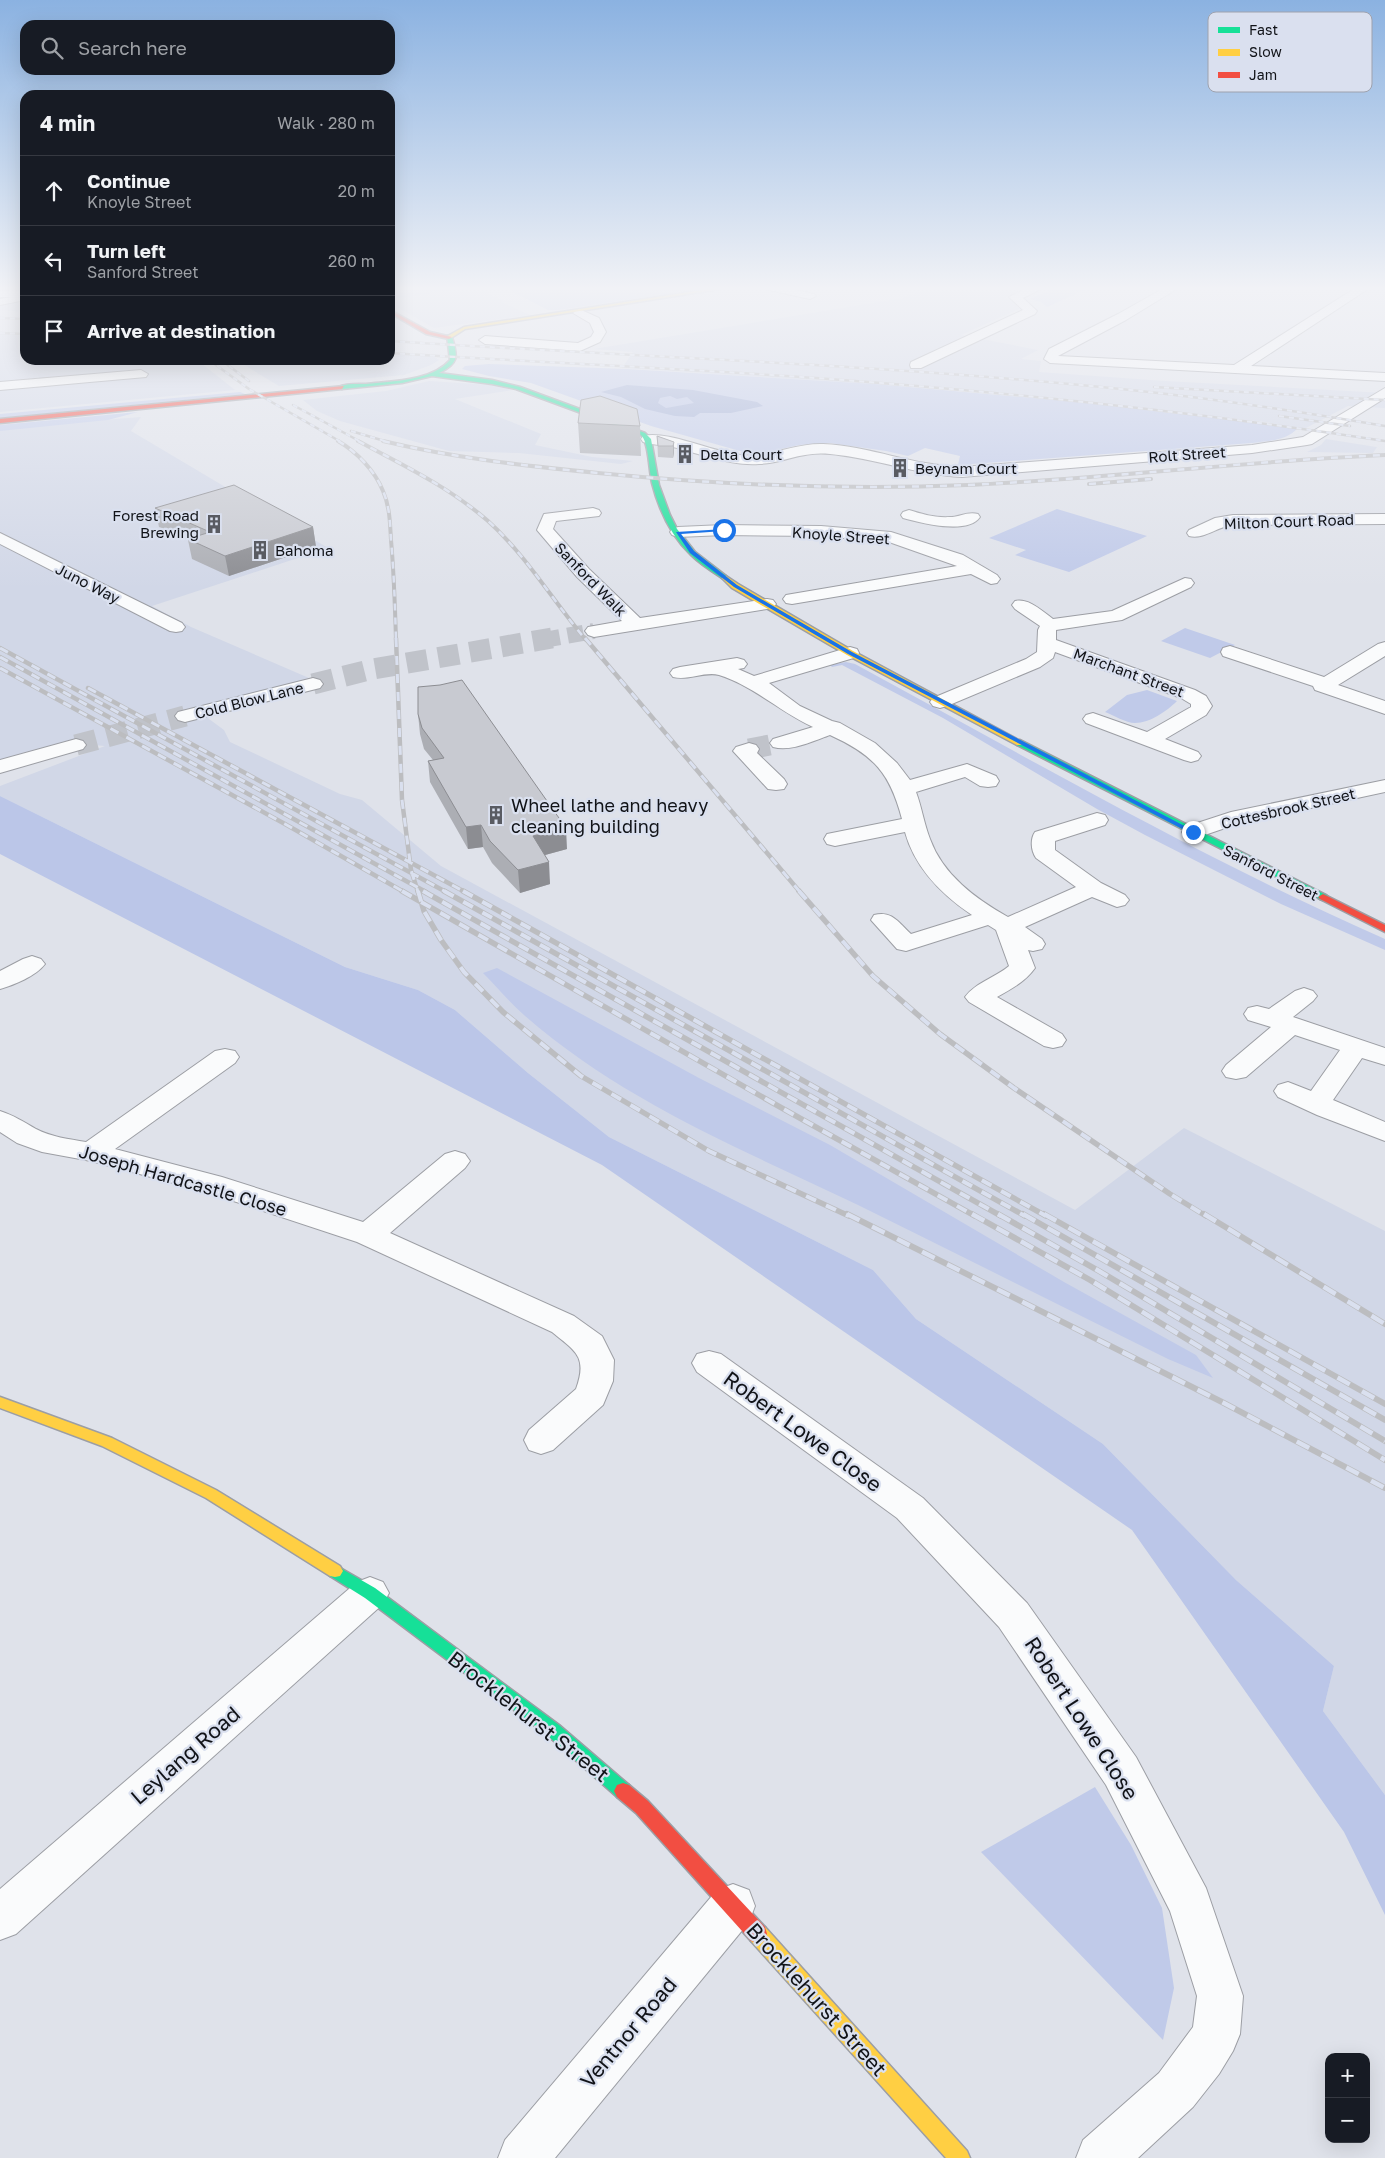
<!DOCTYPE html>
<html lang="en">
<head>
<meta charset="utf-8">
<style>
	:root { --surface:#171b24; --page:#242831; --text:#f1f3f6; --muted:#9ea1a6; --line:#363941 }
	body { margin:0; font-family:"Golos Text",sans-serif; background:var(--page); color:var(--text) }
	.controls { position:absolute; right:15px; bottom:15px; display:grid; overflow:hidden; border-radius:10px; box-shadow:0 5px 20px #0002 }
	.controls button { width:45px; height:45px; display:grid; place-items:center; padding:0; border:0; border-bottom:1px solid var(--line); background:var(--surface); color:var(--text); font:25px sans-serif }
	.stop { position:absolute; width:15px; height:15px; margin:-11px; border:4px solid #1a73e8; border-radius:50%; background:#fff }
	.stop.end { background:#1a73e8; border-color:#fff; box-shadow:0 1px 5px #0008 }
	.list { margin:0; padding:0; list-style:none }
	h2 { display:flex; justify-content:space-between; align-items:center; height:65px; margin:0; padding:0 20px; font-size:21px }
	h2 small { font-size:16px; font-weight:400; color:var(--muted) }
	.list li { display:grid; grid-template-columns:32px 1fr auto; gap:15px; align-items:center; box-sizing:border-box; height:70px; padding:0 20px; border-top:1px solid var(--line) }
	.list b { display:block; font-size:19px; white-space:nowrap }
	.list p { margin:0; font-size:16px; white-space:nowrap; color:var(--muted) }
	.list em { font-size:16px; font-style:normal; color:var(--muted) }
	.icon { flex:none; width:28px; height:28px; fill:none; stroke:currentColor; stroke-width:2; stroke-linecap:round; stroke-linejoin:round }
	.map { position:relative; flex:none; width:1385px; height:2158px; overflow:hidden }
	.search { position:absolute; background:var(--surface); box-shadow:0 5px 20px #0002; left:20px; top:20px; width:375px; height:55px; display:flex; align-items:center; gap:12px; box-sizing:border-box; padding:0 18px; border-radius:15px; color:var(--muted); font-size:19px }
	.panel { position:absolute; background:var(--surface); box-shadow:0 5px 20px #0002; left:20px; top:90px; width:375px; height:275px; border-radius:15px }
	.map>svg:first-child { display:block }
	.built { fill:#d1d7e7 }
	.green { fill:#c0cae9 }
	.forest { fill:#bbc6e8 }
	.water { fill:#a0aed6; fill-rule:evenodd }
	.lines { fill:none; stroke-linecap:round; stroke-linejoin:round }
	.street-tunnel-far1 { stroke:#c0c3ca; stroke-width:16; stroke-dasharray:16 8; stroke-linecap:butt }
	.street-tunnel { stroke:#c0c3ca; stroke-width:21; stroke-dasharray:21 11; stroke-linecap:butt }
	.street-casing { stroke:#9c9ea4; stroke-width:2 }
	.fast-casing { stroke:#9c9ea4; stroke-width:3 }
	.slow-casing { stroke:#9c9ea4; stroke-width:3 }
	.jam-casing { stroke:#9c9ea4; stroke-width:3 }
	.street { fill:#fafbfc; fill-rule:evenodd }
	.fast { fill:#16e098; fill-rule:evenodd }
	.slow { fill:#ffcf43; fill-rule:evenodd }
	.jam { fill:#f24e42; fill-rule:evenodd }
	.rail-far4-casing { stroke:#bcbdc0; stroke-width:2.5 }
	.rail-far3-casing { stroke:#bcbdc0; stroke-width:4 }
	.rail-far2-casing { stroke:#bcbdc0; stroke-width:4.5 }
	.rail-far1-casing { stroke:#bcbdc0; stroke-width:5.5 }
	.rail-casing { stroke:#bcbdc0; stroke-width:6 }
	.rail-far4 { stroke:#dae0ef; stroke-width:2; stroke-dasharray:5; stroke-linecap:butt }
	.rail-far3 { stroke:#dae0ef; stroke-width:2.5; stroke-dasharray:7; stroke-linecap:butt }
	.rail-far2 { stroke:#dae0ef; stroke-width:3; stroke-dasharray:9; stroke-linecap:butt }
	.rail-far1 { stroke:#dae0ef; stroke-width:4; stroke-dasharray:11; stroke-linecap:butt }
	.rail { stroke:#dae0ef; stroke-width:4.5; stroke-dasharray:14; stroke-linecap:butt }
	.wall { fill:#acaeb4 }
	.shaded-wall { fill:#8c8d92 }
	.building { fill:#c8cad1; stroke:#8c8d92 }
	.route { fill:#1a73e8 }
	.labels { text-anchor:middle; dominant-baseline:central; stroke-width:4.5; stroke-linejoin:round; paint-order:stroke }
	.far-poi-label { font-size:15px; fill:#111318; stroke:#dae0ef; text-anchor:start }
	.far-street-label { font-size:15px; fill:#111318; stroke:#dae0ef }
	.poi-label { font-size:18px; fill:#111318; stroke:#dae0ef; text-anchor:start }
	.street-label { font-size:18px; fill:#111318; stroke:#dae0ef }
	.near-street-label { font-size:21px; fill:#111318; stroke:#dae0ef }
	.key { fill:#dae0ef; stroke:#9ea2ae; stroke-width:1 }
	.key-label { font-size:14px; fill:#111318 }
</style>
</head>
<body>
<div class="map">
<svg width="1385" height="2158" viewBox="0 0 1385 2158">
	<rect width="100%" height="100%" fill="#dfe2ea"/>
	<path class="built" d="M0 287H25V312L0 310Z
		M390 287H476L503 301 501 302 530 315 434 328 390 303Z
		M931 287H1030L1005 298 1011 299 1021 308 961 335 1038 350 1021 359 1041 361 1039 372 1165 381 1385 393V408L1348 406 1304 429 1265 422 1078 402 937 388 622 368 633 352 594 349 903 298Z
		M0 334 25 335V360H197L235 390 0 412Z
		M390 354 433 356 439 360 431 365 404 375 279 386 236 360H390Z
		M429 381 492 385 513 390 455 399 541 434 535 445 592 457 633 461 621 464 519 453 449 451 340 421 317 411 303 400 386 391Z
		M141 417 131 431 328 548 152 606 191 627 309 678 189 710 205 716 224 730 230 742 340 794 362 800 441 866 1075 1210 1184 1128 1385 1231V1795L1323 1711 1334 1666 1236 1580 1103 1444 916 1319 873 1270 609 1137 528 1073 455 1010 418 990 345 967 0 796V786L105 746 69 743 0 762V428Z
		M1326 439 1376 447H1377L1373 453 1307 452 1321 445Z"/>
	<path class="green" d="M467 287 468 288 399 298 390 292V288L394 287Z
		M503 287H715L558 310H548Z
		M1057 287H1091L1047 307 1041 302 1030 299Z
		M489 364 627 369 875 384 1078 402 1298 428C1286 441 1268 441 1252 443L958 465 960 456 925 448 908 456 886 451 830 443 799 445 763 453 740 451 651 426 531 383 489 376 462 369 465 366Z
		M240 392 245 394 0 418V414Z
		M138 412 108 420 0 431V425Z
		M1057 509 1147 536 1069 572 1015 555 1026 550 989 538Z
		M1185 628 1235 645 1210 658 1161 641Z
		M846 662 855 664C1030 759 1203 859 1385 939V950L1281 904 1145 835 1097 809 943 718 842 665 832 667 830 665Z
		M1147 690 1177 701C1167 711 1150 723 1135 723 1126 723 1113 715 1105 712L1127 695Z
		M497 968 699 1078 830 1145 1064 1282 1196 1355 1213 1378 1168 1359C1064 1308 962 1256 858 1205 743 1150 622 1101 524 1015 510 1003 497 987 483 973Z
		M1095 1787 1131 1845 1162 1908 1174 1988 1163 2040 981 1852Z"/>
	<path class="forest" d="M669 396 677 399 687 397 694 403 666 408 658 403 659 399Z
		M0 796 345 967 418 990 455 1010 528 1073 609 1137 873 1270 916 1319 1103 1444 1236 1580 1334 1666 1323 1711 1385 1795V1915L1344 1832 1132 1530 602 1165 0 854Z"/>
	<path class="water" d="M627 385 693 390 757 402 763 406 731 413H700L694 417 675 416 645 409 621 397 601 392ZM670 396 677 399 687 397 694 403 666 408 658 403 660 398Z"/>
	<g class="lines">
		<path class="street-tunnel-far1" d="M544 640 594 631"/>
		<path class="street-tunnel" d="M313 684 373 669 552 638
			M76 745 185 716
			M749 749 780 743"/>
		<g class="street-casing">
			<path id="street" d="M762 287H784L814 294 816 296 810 299 764 289Z
				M1029 287H1045L1023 298 1037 311 1035 314 921 368H911L910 365 911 362 1023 310 1009 297Z
				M1166 287H1180L1126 320 1058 356 1234 365 1357 287H1371L1251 366 1385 373V381L1050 363 1044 359 1049 349 1118 314Z
				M15 290 25 293V300L0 305V299L11 297H0V291Z
				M579 309 599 318 606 332 600 342 580 351 485 344 479 340 485 336 578 343 591 337 594 332 590 323 573 313Z
				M141 370 148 374 146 377 0 390V382Z
				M1385 388V398L1312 444 1307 445 1252 453 962 477C917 475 875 458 830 454 801 451 785 463 759 464 730 466 701 454 673 447 663 445 653 445 643 442L641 439 643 436C667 430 713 452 740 455 769 458 794 443 823 444 870 446 914 466 962 467L1252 445 1303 437Z
				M593 508 599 510 601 513 599 516 556 521 553 529 589 569 640 618 767 599 773 600 776 604 773 608 767 609 594 637 588 635 585 631 588 627 622 621 577 577 537 530 544 514Z
				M909 510C922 514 935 518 950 517 959 517 968 511 978 514L980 517C968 535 921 523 903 518L901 515 903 512Z
				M1385 514V524L1233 525C1218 526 1204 540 1189 536L1187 533 1189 530 1215 518 1233 515Z
				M724 525 821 526 891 532 963 555 997 575 1000 579 997 583 991 584 971 574 792 604 786 603 783 599 786 595 957 566 889 542 821 536 724 535 678 537 672 535 670 532 672 529 678 527Z
				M0 533 182 623 185 627 182 631 176 632 170 631 0 544Z
				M1185 578 1191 579 1194 583 1191 587 1122 620 1056 630V640L1195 690 1206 696 1212 706 1206 715 1165 739 1198 752 1201 756 1198 760 1191 762 1184 760 1086 723 1083 719 1086 715 1093 713 1147 732 1191 707V704L1181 698 1055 652 1053 658 1040 667 947 706 940 708 933 706 930 702 933 698 1026 659 1037 652 1038 630 1040 626 1015 609 1012 605 1015 601C1029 598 1042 611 1053 619L1112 611Z
				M1385 642V656L1338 685 1385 701V714L1315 690 1313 686 1223 656 1221 652 1223 648 1230 646 1324 677 1378 644Z
				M850 647 857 649 859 653 857 657 769 683 800 706 832 721 840 723 875 743 897 763 910 780 967 764 996 776 999 781 996 786 988 787 980 786 965 777 916 792C922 808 924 824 930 839 943 875 976 899 1008 917L1076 887 1036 858C1031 851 1030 839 1035 832L1097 813 1105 815 1108 820 1105 825 1055 841V850L1101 883 1125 895 1129 900 1125 905 1117 907 1092 897 1025 927 1042 939 1045 944 1042 949 1033 951 1028 950 1035 968C1025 982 1011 989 997 997L1062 1034 1066 1040 1062 1046 1053 1048 1044 1046 969 1002 965 997C975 983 996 977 1009 966L996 930 988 925 906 951 897 949 871 920 874 915C892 910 899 923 911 934L972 915C941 894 915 868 905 832L835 846 827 844 824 839 827 834 902 819C890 773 874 755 830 735 813 741 791 752 773 747L770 743 773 739 813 727C780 712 754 686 719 675 705 671 688 681 673 677L670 673 673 669 680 667 737 658 744 660 747 664 744 668 738 669 754 676Z
				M313 678 320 680 323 684 320 688 185 722 178 720 175 716 178 712Z
				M76 739 83 741 86 745 83 749 0 773V760Z
				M749 743 756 745 759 749 757 753 784 779 787 784 784 789 776 790 768 789 733 751 736 747Z
				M1385 780V792L1237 824 1193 839 1185 837 1182 832 1185 827 1231 812Z
				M32 956 41 959 45 964C36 976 14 985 0 989V971L23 959Z
				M1304 988 1313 991 1317 996 1313 1001 1293 1017 1385 1048V1065L1362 1058 1333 1100 1385 1122V1141L1317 1115 1278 1097 1274 1091 1278 1085 1288 1082 1311 1091 1340 1050 1295 1035 1246 1077 1236 1079 1226 1077 1222 1071 1226 1065 1271 1027 1248 1020 1244 1014 1248 1008 1257 1006 1269 1009 1295 991Z
				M225 1049 235 1051 239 1057 235 1063 115 1149 222 1177 363 1222 445 1154 455 1151 465 1154 470 1161 465 1168 390 1233 574 1316 602 1336 614 1360 613 1381 603 1405 553 1450 541 1454 529 1450 524 1440 529 1430 576 1389C588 1356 575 1351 552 1332L357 1242 203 1191 91 1161 42 1152 17 1143 0 1132V1111C13 1115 24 1122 36 1129 51 1137 69 1139 86 1142L215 1051Z
				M709 1351 721 1354 923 1498 1027 1603 1136 1757 1206 1888 1243 1996 1240 2034 1233 2051 1219 2074 1193 2107 1138 2158H1076L1083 2140 1159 2073 1193 2027 1197 1996 1170 1911 1106 1785 999 1627 897 1518 697 1372 692 1363 697 1354Z
				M370 1577 383 1582 389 1593 383 1604 16 1934 0 1940V1889L357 1582Z
				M733 1884 749 1890 755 1906 749 1922 555 2158H498L505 2140 717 1890Z"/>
		</g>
		<g class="fast-casing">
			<path id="fast" d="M447 336 452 337C458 357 459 363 439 373L492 380 520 387 645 433 651 439 659 485 670 515 677 529 695 552 726 576V578H722C711 571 700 564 691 555 671 536 659 510 652 483 649 471 649 443 641 435L516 389 492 384 432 376 402 383 342 389 339 387C346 383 358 384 366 384 393 381 432 381 450 360Z
				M1020 740 1326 895 1328 897 1323 900 1320 899 1017 745V741Z
				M335 1565 375 1588 559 1725 629 1785 632 1791 629 1797 623 1799 617 1797 547 1735 365 1598 330 1576 327 1571 330 1566Z"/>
		</g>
		<g class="slow-casing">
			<path id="slow" d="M722 287H733L465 329 451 338 446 337 464 327Z
				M722 576H726L738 584 853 651 1024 743 1023 745H1017L847 655 732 588 722 578Z
				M0 1397 112 1438 216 1490 340 1566 343 1571 340 1576 335 1577 330 1576 206 1498 102 1446 0 1408Z
				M758 1925 765 1927 967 2151 970 2158H946L751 1941 749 1934 751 1927Z"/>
		</g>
		<g class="jam-casing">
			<path id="jam" d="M390 310 430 332 452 337 449 339 426 334 390 313Z
				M344 386 342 389 0 423V419Z
				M1323 894 1385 925V932L1320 899 1318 897Z
				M623 1783 629 1785 648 1801 765 1927 767 1934 765 1941 758 1943 751 1941 636 1813 617 1797 614 1791 617 1785Z"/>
		</g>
		<use href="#street" class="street"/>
		<use href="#fast" class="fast"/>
		<use href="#slow" class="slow"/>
		<use href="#jam" class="jam"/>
		<g class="rail-far4-casing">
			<path id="rail-far4" d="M0 318 25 319
				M0 333 25 334
				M390 341C634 357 879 364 1121 389 1210 398 1297 411 1385 426
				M390 353C532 362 674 368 816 378 1007 392 1196 412 1385 441
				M209 360 249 389 341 442
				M221 360 249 381
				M1154 387 1385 400
				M293 405 361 442
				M1279 416 1350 426
				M351 431 388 442"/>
		</g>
		<g class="rail-far3-casing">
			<path id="rail-far3" d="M338 441C357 452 375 471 383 491 390 507 390 524 391 540 394 573 395 606 396 640
				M358 441C403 465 449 487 488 521 526 555 553 601 586 640
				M383 441C454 458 526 466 598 473 721 485 844 490 967 485 1106 479 1245 461 1385 455
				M1089 484 1151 479"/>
		</g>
		<g class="rail-far2-casing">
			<path id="rail-far2" d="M396 638 402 800 411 870 418 892
				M585 638 800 892
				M0 648 446 892
				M0 657 426 892
				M0 668 285 824 404 892
				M88 688 465 892"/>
		</g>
		<g class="rail-far1-casing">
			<path id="rail-far1" d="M402 891 780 1107 975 1216
				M418 891 424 911 441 940 464 972 503 1012 581 1076 709 1151 849 1216
				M423 891 1001 1216
				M444 891 1025 1216
				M463 891 1046 1216
				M799 891 873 976 940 1034 1014 1088 1170 1194 1206 1216"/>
		</g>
		<g class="rail-casing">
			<path id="rail" d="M847 1214 1222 1402 1385 1488
				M972 1214 1090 1280 1385 1460
				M998 1214 1099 1271 1385 1441
				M1023 1214 1385 1420
				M1044 1214 1385 1404
				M1204 1214 1385 1324"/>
		</g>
		<use href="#rail-far4" class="rail-far4"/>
		<use href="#rail-far3" class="rail-far3"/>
		<use href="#rail-far2" class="rail-far2"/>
		<use href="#rail-far1" class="rail-far1"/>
		<use href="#rail" class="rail"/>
	</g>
	<path class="wall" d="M578 423 640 426 641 456 580 453Z
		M657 436 674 442V453L673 458 658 457Z
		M155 508 313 527 316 547 229 576 192 559 188 540 159 527Z
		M418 714 567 849 545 855 550 884 520 893 492 863 483 847 468 849 430 782 428 761 433 760 424 749 420 734Z"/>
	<path class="shaded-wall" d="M674 442V453L673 458V446Z
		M313 527 316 547 229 576 225 556Z
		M481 825 483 847 468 849 466 827Z
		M566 828 567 849 534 858 533 836Z
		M549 862 550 884 520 893 518 870Z"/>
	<path class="building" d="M600 396 637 409 640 426 578 423 581 400Z
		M657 436 674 442 673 446H658Z
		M234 485 313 527 225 556 188 539 210 532 155 508Z
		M462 680 566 828 533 836 549 862 518 870 490 841 481 825 466 827 428 761 444 758 422 728 418 714V687L440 685Z"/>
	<linearGradient id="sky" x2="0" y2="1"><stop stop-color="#8bb2e1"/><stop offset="0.49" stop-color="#f1f2f6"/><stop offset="1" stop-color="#f1f2f6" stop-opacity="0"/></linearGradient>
	<rect width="1385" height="589" fill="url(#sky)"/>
	<path class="route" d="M725 529 724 531 681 534 694 551 737 585 852 652 1196 832 1190 833 848 654 734 587 690 553 676 532Z"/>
	<defs>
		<g id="building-bare" transform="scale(1.5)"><path d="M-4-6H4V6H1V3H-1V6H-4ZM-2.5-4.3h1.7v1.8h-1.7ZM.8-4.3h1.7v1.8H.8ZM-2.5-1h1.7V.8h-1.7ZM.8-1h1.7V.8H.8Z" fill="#595b62" stroke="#dae0ef" stroke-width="2.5" paint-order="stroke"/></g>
	</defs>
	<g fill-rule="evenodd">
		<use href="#building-bare" x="685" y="454"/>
		<use href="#building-bare" x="900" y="468"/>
		<use href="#building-bare" x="214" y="524"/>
		<use href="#building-bare" x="260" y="550"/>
		<use href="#building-bare" x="496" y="815"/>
	</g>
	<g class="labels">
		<g class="far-poi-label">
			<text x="700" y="454">Delta Court</text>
			<text x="915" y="468">Beynam Court</text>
			<text x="199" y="515" text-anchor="end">Forest Road<tspan x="199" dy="17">Brewing</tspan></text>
			<text x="275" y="550">Bahoma</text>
		</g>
		<g class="far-street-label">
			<text transform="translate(1187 454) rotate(-4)">Rolt Street</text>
			<text transform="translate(1289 521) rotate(-2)">Milton Court Road</text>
			<text transform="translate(841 535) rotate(4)">Knoyle Street</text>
			<text transform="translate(591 579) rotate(46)">Sanford Walk</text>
			<text transform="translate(88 583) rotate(27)">Juno Way</text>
			<text transform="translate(1129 672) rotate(20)">Marchant Street</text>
			<text transform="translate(249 700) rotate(-14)">Cold Blow Lane</text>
			<text transform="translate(1288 808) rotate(-13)">Cottesbrook Street</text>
			<text transform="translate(1271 872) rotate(27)">Sanford Street</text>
		</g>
		<g class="poi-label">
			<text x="511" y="805">Wheel lathe and heavy<tspan x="511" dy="21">cleaning building</tspan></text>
		</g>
		<g class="street-label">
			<text transform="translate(183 1180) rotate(16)">Joseph Hardcastle Close</text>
		</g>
		<g class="near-street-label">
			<text transform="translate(803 1431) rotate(36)">Robert Lowe Close</text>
			<text transform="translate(529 1716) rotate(38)">Brocklehurst Street</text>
			<text transform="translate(1082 1718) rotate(57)">Robert Lowe Close</text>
			<text transform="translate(185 1755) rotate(-41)">Leylang Road</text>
			<text transform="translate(817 1999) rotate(48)">Brocklehurst Street</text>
			<text transform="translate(628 2032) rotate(-50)">Ventnor Road</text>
		</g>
	</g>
	<rect x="1208" y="12" width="164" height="80" rx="8" class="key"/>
	<rect x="1218" y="27" width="22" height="6" fill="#16e098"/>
	<rect x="1218" y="49" width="22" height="7" fill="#ffcf43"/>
	<rect x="1218" y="72" width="22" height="6" fill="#f24e42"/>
	<g class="key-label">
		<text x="1249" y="35">Fast</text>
		<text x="1249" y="57">Slow</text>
		<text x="1249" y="80">Jam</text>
	</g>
</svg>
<div class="controls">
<button>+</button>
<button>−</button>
</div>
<div class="stop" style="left:724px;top:530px"></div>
<div class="stop end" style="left:1193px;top:832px"></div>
<div class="search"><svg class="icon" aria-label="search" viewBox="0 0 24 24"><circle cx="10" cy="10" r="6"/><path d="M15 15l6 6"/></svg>Search here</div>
<section class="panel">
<h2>4 min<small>Walk · 280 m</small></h2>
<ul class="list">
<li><svg class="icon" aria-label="ahead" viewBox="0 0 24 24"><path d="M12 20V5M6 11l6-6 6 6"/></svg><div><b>Continue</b><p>Knoyle Street</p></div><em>20 m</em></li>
<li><svg class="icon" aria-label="left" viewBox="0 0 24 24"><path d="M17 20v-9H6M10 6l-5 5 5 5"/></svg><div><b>Turn left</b><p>Sanford Street</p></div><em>260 m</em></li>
<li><svg class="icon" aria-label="arrive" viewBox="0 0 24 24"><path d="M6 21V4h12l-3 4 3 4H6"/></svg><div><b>Arrive at destination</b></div></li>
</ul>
</section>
</div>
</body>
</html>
